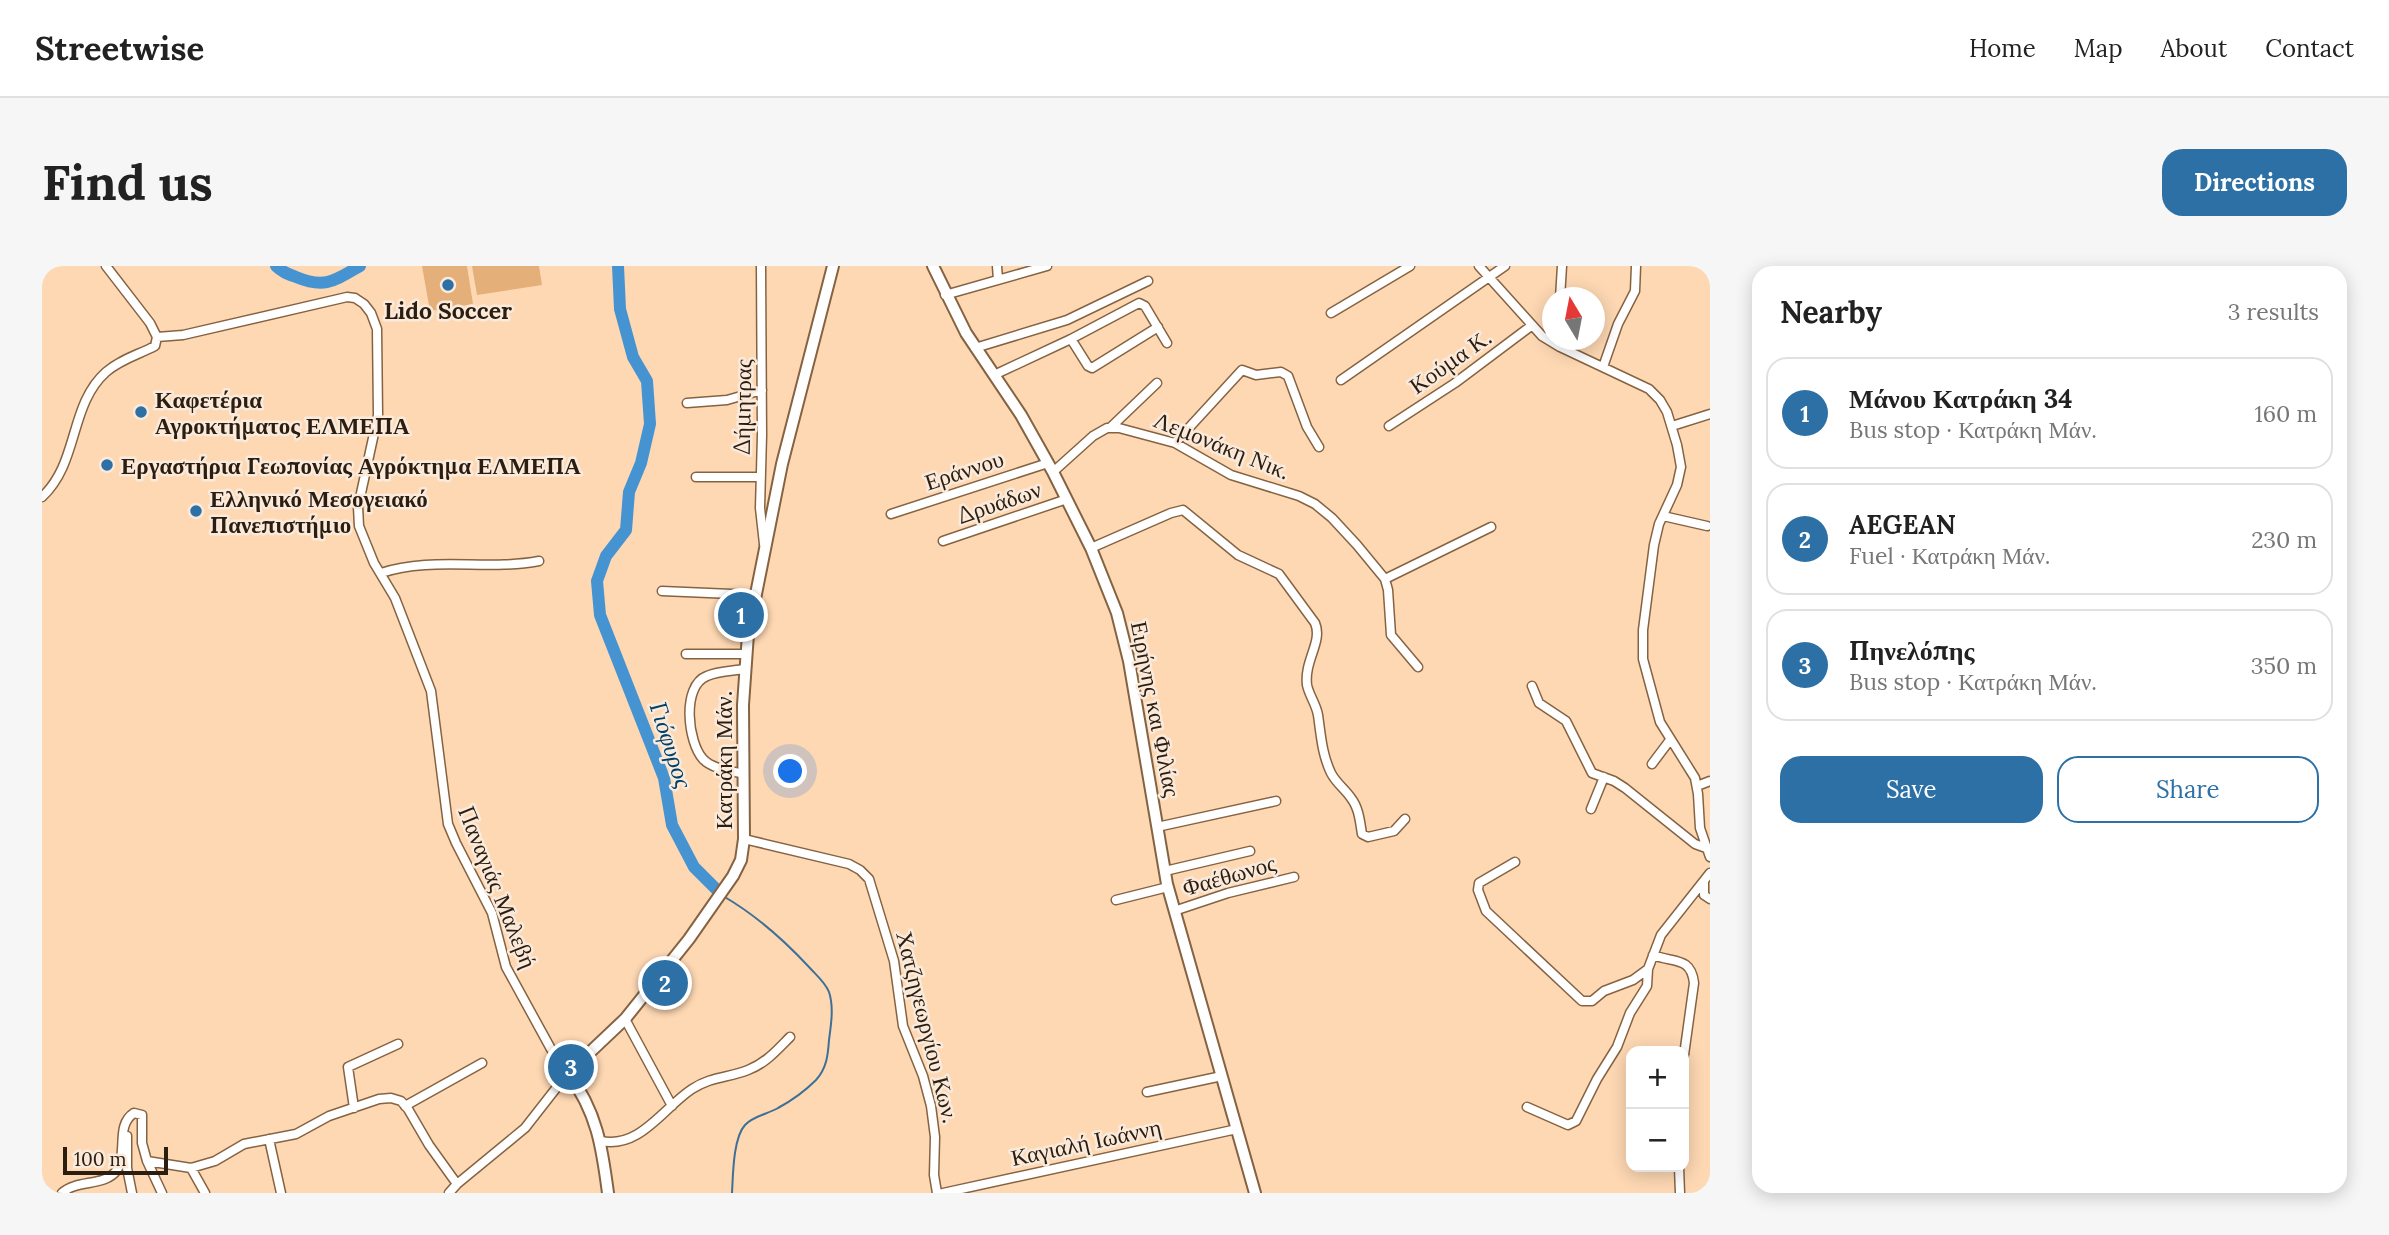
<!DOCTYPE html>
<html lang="en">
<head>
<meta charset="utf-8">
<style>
	:root { --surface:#fff; --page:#f6f6f6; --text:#222; --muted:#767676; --line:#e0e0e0; --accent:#2c70a5 }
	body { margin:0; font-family:Lora,serif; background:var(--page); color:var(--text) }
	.controls { position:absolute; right:21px; bottom:21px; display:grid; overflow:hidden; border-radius:14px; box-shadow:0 4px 18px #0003 }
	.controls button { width:63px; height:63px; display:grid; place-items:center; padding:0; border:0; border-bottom:2px solid var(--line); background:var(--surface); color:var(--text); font:35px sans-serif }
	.compass { position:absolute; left:1500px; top:21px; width:63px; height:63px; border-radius:50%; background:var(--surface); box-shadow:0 4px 18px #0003; rotate:350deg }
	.scale { position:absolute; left:21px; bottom:18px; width:105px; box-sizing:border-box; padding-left:7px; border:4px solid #2b1d0f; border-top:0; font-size:19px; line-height:24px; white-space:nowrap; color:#2b1d0f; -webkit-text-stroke:5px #faeadb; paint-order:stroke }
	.you { position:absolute; left:749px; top:506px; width:24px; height:24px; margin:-18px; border:5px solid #fff; border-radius:50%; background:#1a73e8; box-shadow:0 0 0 10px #1a73e833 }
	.badge { display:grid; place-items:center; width:46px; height:46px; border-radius:50%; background:var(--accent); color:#fff; font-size:23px; font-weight:700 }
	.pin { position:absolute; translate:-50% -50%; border:4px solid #fff; box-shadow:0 2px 7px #0006 }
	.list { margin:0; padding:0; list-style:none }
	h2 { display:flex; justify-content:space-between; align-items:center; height:91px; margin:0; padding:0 28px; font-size:30px }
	h2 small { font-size:23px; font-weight:400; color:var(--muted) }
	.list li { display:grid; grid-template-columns:46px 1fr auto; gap:21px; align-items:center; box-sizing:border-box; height:112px; margin:0 14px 14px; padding:0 14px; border:2px solid var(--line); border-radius:21px }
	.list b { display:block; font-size:26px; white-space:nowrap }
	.list p { margin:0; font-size:23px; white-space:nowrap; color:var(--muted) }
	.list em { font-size:23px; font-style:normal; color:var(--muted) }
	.actions { display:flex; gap:14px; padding:21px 28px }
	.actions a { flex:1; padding:16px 0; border:2px solid var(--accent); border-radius:21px; text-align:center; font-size:24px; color:var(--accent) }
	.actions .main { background:var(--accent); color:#fff }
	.map { position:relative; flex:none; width:1668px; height:927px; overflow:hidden; border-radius:21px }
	header { display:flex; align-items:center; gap:42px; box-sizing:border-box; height:98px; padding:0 35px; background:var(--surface); border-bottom:2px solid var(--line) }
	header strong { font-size:33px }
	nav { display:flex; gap:38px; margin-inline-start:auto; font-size:24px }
	.intro { display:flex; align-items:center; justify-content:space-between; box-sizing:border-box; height:168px; padding:0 42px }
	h1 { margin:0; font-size:49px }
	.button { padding:18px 32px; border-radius:21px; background:var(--accent); color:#fff; font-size:24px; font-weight:700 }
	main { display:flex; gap:42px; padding:0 42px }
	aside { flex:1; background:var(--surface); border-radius:21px; box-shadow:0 4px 18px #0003 }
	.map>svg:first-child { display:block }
	.green { fill:#e5af79 }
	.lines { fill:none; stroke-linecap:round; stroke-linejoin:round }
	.stream { stroke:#3e7097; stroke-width:2 }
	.river { stroke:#4693d1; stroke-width:12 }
	.minor-casing { stroke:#856342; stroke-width:11 }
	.tertiary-casing { stroke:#856342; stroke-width:14 }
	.minor { stroke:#fff; stroke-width:8 }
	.tertiary { stroke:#fff; stroke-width:10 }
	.poi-dot { fill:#2c70a5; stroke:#faeadb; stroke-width:2.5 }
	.labels { text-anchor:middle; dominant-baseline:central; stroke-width:5; stroke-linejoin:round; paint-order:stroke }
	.poi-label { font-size:23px; font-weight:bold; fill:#2b1d0f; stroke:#faeadb; text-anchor:start }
	.street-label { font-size:23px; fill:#2b1d0f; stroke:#faeadb }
	.water-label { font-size:24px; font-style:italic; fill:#024069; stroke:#faeadb }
</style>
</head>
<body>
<header>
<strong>Streetwise</strong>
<nav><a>Home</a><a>Map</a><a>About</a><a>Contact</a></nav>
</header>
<div class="intro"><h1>Find us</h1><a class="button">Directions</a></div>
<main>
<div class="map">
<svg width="1668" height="927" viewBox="0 0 1668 927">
	<rect width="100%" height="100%" fill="#fed8b3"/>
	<path class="green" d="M380 0H425L431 38 388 45Z
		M430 0H497L500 19 435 29Z"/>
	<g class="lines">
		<path class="stream" d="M681 630C714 649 741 673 767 701 774 709 783 716 787 726 792 741 789 759 787 774 786 788 785 802 774 814 764 824 749 835 736 842 726 848 711 850 703 859 691 872 691 910 690 927"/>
		<path class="river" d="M234 0C240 6 246 8 254 11 283 23 292 15 318 0
			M576 0 578 43 591 91 605 115 608 158 599 197 587 226 584 264 564 290 555 315 558 349 622 512 630 559 652 601 679 628"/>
		<g class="minor-casing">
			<path id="minor" d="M64 0 108 57 115 71
				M719 0 720 169 718 242 722 278
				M955 0 956 14
				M1437 0 1500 70 1518 81 1607 123 1618 134 1625 146 1635 179 1639 201 1635 219 1617 258 1612 279 1601 364V393L1618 456 1653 512 1656 528 1658 562 1668 591
				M903 29 1005 0
				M1518 32 1520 0
				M1289 47 1368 0
				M115 71 141 69 305 31 313 32 322 38 329 47 335 63 336 149 316 241 317 260 332 297 353 332 389 425 406 558 414 577 450 647 464 701 509 783 526 807 483 862 415 918 407 927
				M1029 73 1046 100 1050 102 1116 61
				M933 82 1025 54 1106 15
				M1561 101 1576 58 1593 25 1594 0
				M952 109 1029 73 1097 37 1103 40 1125 77
				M1299 114 1463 0
				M645 137 685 134 720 124
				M1347 160 1413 117 1489 60
				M1630 160 1668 148
				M1069 161 1115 117
				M1133 177 1200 104 1214 109 1239 106 1246 110 1265 161 1277 181
				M1011 206 1051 170 1065 162H1077L1133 177 1189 209 1257 230 1273 238 1290 252 1315 279 1343 313 1346 324 1349 369 1376 401
				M654 211H718
				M0 231C37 197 27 139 64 106 79 93 96 89 113 80L115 71
				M849 248 1006 197
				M1621 250 1665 260
				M901 275 1025 233
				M1049 282 1129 247 1141 244 1196 289 1237 308 1273 357C1281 376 1262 394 1265 419 1267 429 1274 438 1276 449 1279 470 1280 488 1289 507 1294 517 1303 523 1309 532 1317 542 1318 556 1320 568L1326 571 1352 565 1363 553
				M339 307C390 290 445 305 497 295
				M1343 313 1449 261
				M620 325 713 329
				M644 388H704
				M1490 420 1497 437 1524 455 1550 507 1572 515 1583 522 1653 578 1664 582
				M1610 498 1628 474
				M702 508C690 505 670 503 661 493 646 477 639 420 665 410 676 405 691 405 702 403
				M1655 520 1668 515
				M1549 543 1562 511
				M1115 561 1234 535
				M702 573 807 598 818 604 827 613 852 695 861 760 881 810 889 840 893 871 892 909 895 927
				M1473 596 1437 617 1436 624 1444 645 1540 735H1550L1562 725 1591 714 1606 703
				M1123 605 1208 585
				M1662 616V629L1668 633
				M1074 634 1126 621
				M1132 645 1186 627 1252 611
				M1611 689C1631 697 1649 690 1652 717L1642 789
				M583 753 630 840
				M1105 826 1180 810
				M363 840 440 797
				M1485 841 1526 859 1534 855 1555 813 1575 781 1588 747 1605 720 1606 703 1619 669 1668 607
				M312 842 306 801 356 778
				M81 869 85 870V902L90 927
				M227 873 239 927
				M559 875C598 883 621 842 650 823 670 810 686 812 706 804 724 797 735 784 748 771
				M105 895 120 927
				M1637 901 1638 927
				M149 902 163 927
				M20 927C35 913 63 921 75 904 86 887 73 859 92 847L100 849V877L105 895 149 902 173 895 202 878 254 868 287 850 337 833 349 832 359 835 366 843 387 879 415 918
				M901 927 1195 863"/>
		</g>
		<g class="tertiary-casing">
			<path id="tertiary" d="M891 0 924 67 979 149 1011 206 1049 282 1075 347 1087 395 1125 618 1213 927
				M566 927C560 881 555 846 526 807L583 753 647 673 691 610 699 594 702 573 701 439 706 368 740 198 791 0"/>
		</g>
		<use href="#minor" class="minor"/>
		<use href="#tertiary" class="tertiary"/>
	</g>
	<g class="poi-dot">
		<circle cx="406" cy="19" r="7"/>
		<circle cx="99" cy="146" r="7"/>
		<circle cx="65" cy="199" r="7"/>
		<circle cx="154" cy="245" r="7"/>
	</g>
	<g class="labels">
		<g class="poi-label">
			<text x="406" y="44" text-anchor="middle">Lido Soccer</text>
			<text x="113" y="133">Καφετέρια<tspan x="113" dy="26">Αγροκτήματος ΕΛΜΕΠΑ</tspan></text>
			<text x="79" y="199">Εργαστήρια Γεωπονίας Αγρόκτημα ΕΛΜΕΠΑ</text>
			<text x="168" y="232">Ελληνικό Μεσογειακό<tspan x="168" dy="26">Πανεπιστήμιο</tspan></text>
		</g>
		<g class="street-label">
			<text transform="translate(1408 95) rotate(-35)">Κούμα Κ.</text>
			<text transform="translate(700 141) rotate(-89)">Δήμητρας</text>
			<text transform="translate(1180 179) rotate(22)">Λεμονάκη Νικ.</text>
			<text transform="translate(922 204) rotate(-18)">Εράννου</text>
			<text transform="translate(957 236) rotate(-19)">Δρυάδων</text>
			<text transform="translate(1114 443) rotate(79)">Ειρήνης και Φιλίας</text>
			<text transform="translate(681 494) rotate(-90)">Κατράκη Μάν.</text>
			<text transform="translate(1187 609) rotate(-16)">Φαέθωνος</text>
			<text transform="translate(456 621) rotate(68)">Παναγιάς Μαλεβή</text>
			<text transform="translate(886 761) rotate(76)">Χατζηγεωργίου Κων.</text>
			<text transform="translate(1044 876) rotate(-12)">Καγιαλή Ιωάννη</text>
		</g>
		<g class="water-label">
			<text transform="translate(629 479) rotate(72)">Γιόφυρος</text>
		</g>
	</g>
</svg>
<div class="controls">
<button>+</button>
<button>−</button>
</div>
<svg class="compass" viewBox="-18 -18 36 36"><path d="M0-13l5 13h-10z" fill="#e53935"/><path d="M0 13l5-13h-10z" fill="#767676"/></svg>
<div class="scale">100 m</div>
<div class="you"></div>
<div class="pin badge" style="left:699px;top:349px">1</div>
<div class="pin badge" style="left:623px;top:717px">2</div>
<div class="pin badge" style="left:529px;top:801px">3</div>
</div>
<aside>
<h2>Nearby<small>3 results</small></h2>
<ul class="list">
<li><span class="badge">1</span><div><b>Μάνου Κατράκη 34</b><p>Bus stop · Κατράκη Μάν.</p></div><em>160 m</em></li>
<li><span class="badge">2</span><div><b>AEGEAN</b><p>Fuel · Κατράκη Μάν.</p></div><em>230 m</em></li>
<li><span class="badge">3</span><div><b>Πηνελόπης</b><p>Bus stop · Κατράκη Μάν.</p></div><em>350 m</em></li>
</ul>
<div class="actions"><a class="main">Save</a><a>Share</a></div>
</aside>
</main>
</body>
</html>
